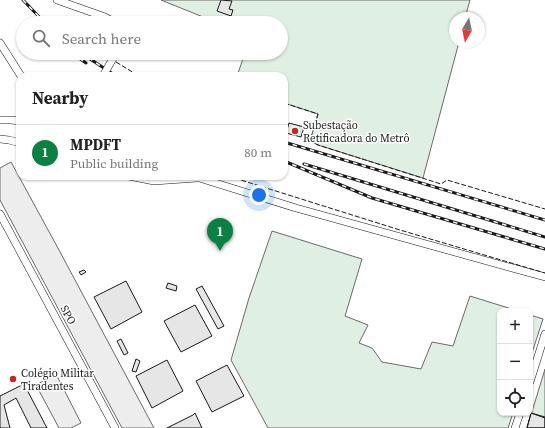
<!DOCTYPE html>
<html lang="en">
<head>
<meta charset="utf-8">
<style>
	:root { --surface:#fff; --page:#f2f2f2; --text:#222; --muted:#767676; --line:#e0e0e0; --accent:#0b8043 }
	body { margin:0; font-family:"Source Serif 4",serif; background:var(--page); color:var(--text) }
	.controls { position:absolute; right:12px; bottom:12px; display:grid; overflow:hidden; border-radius:8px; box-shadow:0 1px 3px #0004 }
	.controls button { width:36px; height:36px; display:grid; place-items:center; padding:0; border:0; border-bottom:1px solid var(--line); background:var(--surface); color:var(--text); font:20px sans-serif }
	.compass { position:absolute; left:449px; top:12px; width:36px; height:36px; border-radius:50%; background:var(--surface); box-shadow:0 1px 3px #0004; rotate:189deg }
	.you { position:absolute; left:259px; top:195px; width:14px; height:14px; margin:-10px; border:3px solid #fff; border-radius:50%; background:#1a73e8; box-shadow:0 0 0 6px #1a73e833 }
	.badge { display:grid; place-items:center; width:26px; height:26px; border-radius:50%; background:var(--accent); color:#fff; font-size:13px; font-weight:700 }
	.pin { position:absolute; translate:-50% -33px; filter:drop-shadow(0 1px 2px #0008) }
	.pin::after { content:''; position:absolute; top:21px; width:14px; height:12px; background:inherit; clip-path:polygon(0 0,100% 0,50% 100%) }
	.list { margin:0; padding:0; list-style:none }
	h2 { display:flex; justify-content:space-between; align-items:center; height:52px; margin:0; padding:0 16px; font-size:17px }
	h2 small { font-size:13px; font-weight:400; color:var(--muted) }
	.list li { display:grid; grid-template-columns:26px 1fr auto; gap:12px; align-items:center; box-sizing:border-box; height:56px; padding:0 16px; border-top:1px solid var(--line) }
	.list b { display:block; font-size:15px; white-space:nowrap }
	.list p { margin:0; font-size:13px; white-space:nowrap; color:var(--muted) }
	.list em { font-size:13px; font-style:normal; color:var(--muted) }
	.icon { flex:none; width:22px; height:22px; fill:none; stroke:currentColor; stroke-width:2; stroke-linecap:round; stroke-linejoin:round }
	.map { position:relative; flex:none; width:545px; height:428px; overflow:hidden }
	.search { position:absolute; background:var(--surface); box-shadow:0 1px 3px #0004; left:16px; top:16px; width:272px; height:44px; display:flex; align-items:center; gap:10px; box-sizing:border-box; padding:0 14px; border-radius:22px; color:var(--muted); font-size:15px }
	.panel { position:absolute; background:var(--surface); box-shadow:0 1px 3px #0004; left:16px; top:72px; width:272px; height:108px; border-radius:12px }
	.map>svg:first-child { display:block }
	.green { fill:#e0efe3; stroke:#6a6a6a }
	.parking { fill:#ededed; stroke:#6a6a6a }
	.building { fill:#e6e6e6; stroke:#1a1a1a }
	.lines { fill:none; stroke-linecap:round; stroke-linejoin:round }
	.tertiary-casing { stroke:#1a1a1a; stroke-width:8 }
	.tertiary { stroke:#fff; stroke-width:7 }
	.rail-casing { stroke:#1a1a1a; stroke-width:3 }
	.rail { stroke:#fff; stroke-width:1.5; stroke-dasharray:4.5; stroke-linecap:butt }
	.tertiary-bridge-casing { stroke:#1a1a1a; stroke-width:8; stroke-linecap:butt }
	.tertiary-bridge { stroke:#fff; stroke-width:7 }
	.fence { stroke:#1a1a1a; stroke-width:1; stroke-dasharray:5 2; stroke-linecap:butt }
	.poi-dot { fill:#c62828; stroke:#fff; stroke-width:1.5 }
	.labels { text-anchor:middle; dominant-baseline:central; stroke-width:3; stroke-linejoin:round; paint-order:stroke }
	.poi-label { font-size:11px; fill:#1a1a1a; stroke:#fff; text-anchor:start }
	.street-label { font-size:11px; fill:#1a1a1a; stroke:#fff }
</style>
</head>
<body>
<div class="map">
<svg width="545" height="428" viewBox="0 0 545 428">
	<rect width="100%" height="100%" fill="#fff"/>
	<path class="green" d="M161 0H470L465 18H455V42H459L423 178 318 145 310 141 318 114 284 103V76H237L245 53H281V23H218Z
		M272 231 362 259 345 316 368 325 359 343 372 348 382 362 421 369 432 342 453 346 470 296 518 311H500V413H513L508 428H268L231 360 249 298Z
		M530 315 543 319 530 359Z
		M545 369V428H527Z"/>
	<path class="parking" d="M11 162 59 250 154 428H122L0 200V168Z
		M56 374 81 423 71 428H59L36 385Z"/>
	<path class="building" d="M221 0 232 1 229 9 233 10 231 16 217 11Z
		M289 123 304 127 301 137 286 133Z
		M84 270 86 272 81 275 79 272Z
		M126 281 142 312 111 329 94 297Z
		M168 283 177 286 176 291 166 288Z
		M202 286 224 326 218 329 196 289Z
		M195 305 212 336 181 352 164 321Z
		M121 339 128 353 124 355 117 341Z
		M136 359 140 361 136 372 132 371Z
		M167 360 183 391 152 408 136 376Z
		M227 365 244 396 212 412 196 381Z
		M24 384 47 428H31L16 398 4 405 10 428H0V396Z
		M195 413 202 428H167L193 415Z
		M531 413 545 418V428H527Z
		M531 413 545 417V428H527Z"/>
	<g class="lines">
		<g class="tertiary-casing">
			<path id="tertiary" d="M57 0 105 17 116 23
				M0 43 21 76
				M112 60 116 53
				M0 120H11L20 121
				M0 139 9 140 20 143
				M129 176 154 181 197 178
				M193 176 296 208 545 277
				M0 214 115 428
				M530 382 545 334
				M515 428 520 413"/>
		</g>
		<use href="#tertiary" class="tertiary"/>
		<g class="rail-casing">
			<path id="rail" d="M23 0 45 23
				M72 53 86 63
				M81 53 116 76
				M284 142 545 220
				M284 161 372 198 545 249
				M304 164 545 237"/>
		</g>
		<use href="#rail" class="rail"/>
		<g class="tertiary-bridge-casing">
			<path id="tertiary-bridge" d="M103 76 112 60"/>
		</g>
		<use href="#tertiary-bridge" class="tertiary-bridge"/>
		<path class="fence" d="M116 62 139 76
			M284 103 318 114 310 141 318 145 441 184 447 180 545 209
			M228 176 400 230 545 273"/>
	</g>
	<g class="poi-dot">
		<circle cx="295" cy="131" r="4"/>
		<circle cx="13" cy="379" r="4"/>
	</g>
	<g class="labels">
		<g class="poi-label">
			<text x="303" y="125">Subestação<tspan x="303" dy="13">Retificadora do Metrô</tspan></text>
			<text x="21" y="373">Colégio Militar<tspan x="21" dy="13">Tiradentes</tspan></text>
		</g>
		<g class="street-label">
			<text transform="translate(68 315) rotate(61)">SPO</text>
		</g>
	</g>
</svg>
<div class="controls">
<button>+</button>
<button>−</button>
<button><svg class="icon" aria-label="locate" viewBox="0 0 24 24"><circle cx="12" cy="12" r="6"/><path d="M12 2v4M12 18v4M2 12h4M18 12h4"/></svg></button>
</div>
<svg class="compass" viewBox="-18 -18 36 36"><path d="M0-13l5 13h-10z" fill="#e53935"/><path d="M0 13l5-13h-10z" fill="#767676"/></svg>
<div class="you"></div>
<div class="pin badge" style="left:220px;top:251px">1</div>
<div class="search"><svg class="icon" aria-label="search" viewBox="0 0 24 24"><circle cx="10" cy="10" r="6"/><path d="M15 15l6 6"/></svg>Search here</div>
<section class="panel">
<h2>Nearby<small></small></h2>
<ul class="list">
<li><span class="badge">1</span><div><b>MPDFT</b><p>Public building</p></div><em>80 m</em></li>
</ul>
</section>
</div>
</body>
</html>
